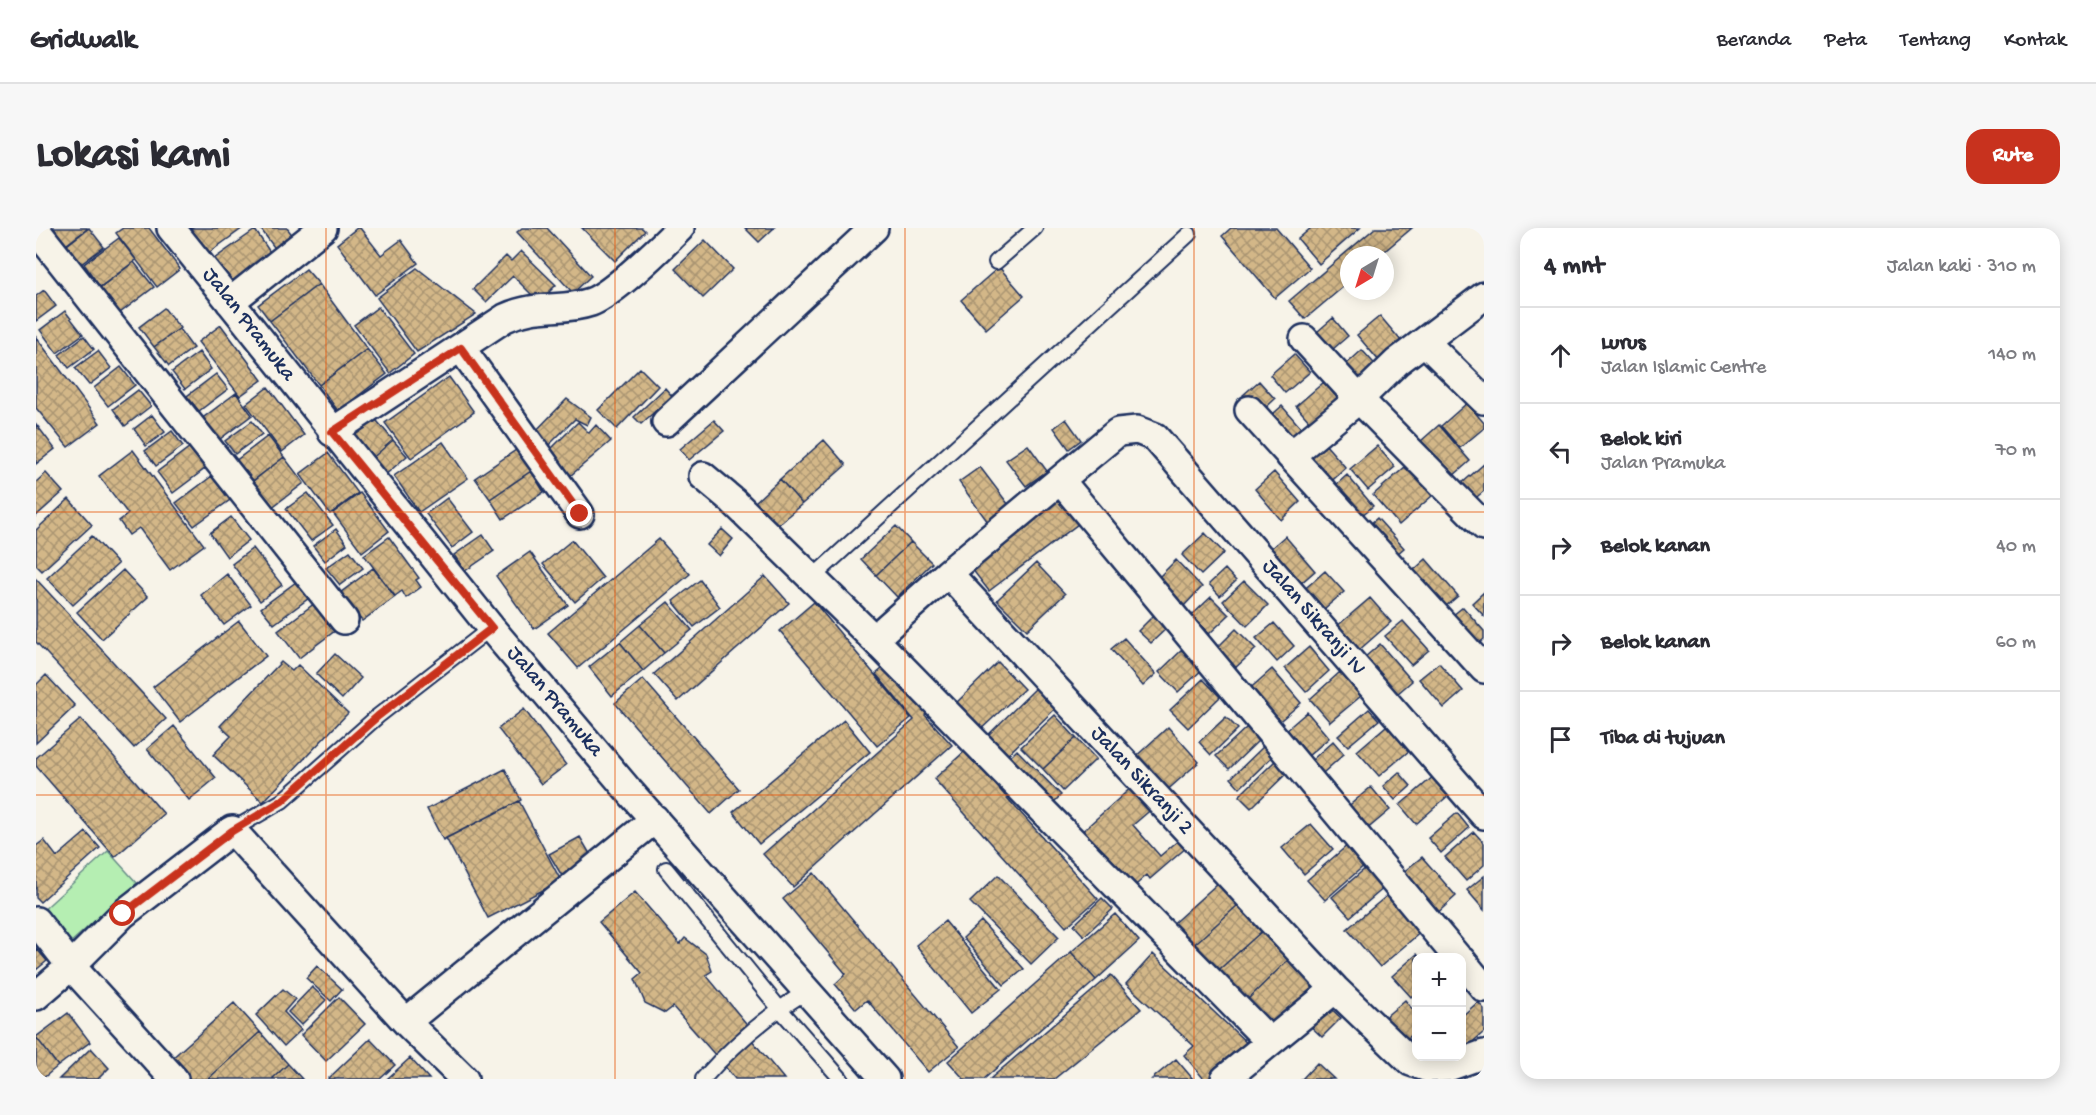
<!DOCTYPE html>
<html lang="id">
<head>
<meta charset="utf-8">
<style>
	:root { --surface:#fff; --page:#f7f7f7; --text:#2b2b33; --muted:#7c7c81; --line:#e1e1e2; --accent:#c8321e }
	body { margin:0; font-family:"Gochi Hand",sans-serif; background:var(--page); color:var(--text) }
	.controls { position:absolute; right:18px; bottom:18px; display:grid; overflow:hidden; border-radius:12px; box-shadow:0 3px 15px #0003 }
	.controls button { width:54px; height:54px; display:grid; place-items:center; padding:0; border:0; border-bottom:2px solid var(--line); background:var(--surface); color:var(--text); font:30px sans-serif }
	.compass { position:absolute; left:1304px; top:18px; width:54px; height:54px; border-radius:50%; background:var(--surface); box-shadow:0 3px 15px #0003; rotate:218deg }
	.stop { position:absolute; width:18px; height:18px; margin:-14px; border:4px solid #c8321e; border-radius:50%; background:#fff }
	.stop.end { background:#c8321e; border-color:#fff; box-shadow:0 2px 6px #0008 }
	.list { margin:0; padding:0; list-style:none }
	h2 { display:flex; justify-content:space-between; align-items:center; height:78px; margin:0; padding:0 24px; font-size:26px }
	h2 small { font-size:20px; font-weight:400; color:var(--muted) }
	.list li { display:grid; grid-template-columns:39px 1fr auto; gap:18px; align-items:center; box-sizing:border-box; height:96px; padding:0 24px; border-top:2px solid var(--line) }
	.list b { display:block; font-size:22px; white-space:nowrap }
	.list p { margin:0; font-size:20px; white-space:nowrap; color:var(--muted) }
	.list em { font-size:20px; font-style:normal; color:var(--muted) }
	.icon { flex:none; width:33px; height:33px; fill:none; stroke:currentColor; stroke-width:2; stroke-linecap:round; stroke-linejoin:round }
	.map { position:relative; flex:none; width:1448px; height:851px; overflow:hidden; border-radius:18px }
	header { display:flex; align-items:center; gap:36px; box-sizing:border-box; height:84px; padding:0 30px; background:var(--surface); border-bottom:2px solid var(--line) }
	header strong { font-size:28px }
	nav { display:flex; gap:33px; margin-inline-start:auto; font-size:21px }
	.intro { display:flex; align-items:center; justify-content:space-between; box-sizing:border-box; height:144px; padding:0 36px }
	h1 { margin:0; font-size:42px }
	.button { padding:15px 27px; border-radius:18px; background:var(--accent); color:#fff; font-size:21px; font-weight:700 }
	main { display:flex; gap:36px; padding:0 36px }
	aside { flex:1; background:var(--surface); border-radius:18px; box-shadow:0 3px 15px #0003 }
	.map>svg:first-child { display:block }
	.green { fill:#b5eeb2; stroke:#688e88; stroke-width:1.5 }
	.building { fill:url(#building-cross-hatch); stroke:#1b2f5e; stroke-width:1.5 }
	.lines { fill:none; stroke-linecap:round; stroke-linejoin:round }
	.lane-casing { stroke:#1b2f5e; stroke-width:18 }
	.street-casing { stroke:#1b2f5e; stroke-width:32 }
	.lane { stroke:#f7f3e8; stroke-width:14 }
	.street { stroke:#f7f3e8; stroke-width:27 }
	.route { stroke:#c8321e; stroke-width:8 }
	.grid { fill:none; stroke:#e8590c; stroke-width:1.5; stroke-opacity:0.55 }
	.labels { text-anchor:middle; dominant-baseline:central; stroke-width:4.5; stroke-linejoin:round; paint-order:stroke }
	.street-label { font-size:22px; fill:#1b2f5e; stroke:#f7f3e8 }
</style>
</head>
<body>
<header>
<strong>Gridwalk</strong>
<nav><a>Beranda</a><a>Peta</a><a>Tentang</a><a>Kontak</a></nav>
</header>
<div class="intro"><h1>Lokasi kami</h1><a class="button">Rute</a></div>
<main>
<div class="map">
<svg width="1448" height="851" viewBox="0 0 1448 851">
	<defs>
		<pattern id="building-cross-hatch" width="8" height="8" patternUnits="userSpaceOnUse" patternTransform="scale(1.5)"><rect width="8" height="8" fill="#d3b788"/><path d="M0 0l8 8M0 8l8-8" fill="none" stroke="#aa9572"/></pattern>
	</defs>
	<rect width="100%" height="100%" fill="#f7f3e8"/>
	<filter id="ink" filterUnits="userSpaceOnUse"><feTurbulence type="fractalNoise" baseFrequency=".0167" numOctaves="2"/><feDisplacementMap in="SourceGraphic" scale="12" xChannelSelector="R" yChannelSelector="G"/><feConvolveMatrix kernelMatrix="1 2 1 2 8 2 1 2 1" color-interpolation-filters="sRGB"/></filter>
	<g filter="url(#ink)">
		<path class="green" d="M72 623 101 655 33 716 4 685Z"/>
		<path class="building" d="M13 0H51V1L27 19Z
			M53 0 68 19 45 36 31 17Z
			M87 0H113L144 41 121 59 80 5Z
			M152 0H207L171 26Z
			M224 0H251L261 13 243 26Z
			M321 0H324L345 27 365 12 382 35 339 67 301 16Z
			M486 0H511L555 48 537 65 481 4Z
			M546 0H606L609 3 579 33Z
			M709 0H738L723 14Z
			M1195 0H1240L1274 40 1239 70 1186 8Z
			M1275 0H1324L1283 36 1262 11Z
			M1339 0H1376L1344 27H1313V54L1269 91 1253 73Z
			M219 2 240 33 199 61 178 31Z
			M83 10 100 32 64 59 48 36Z
			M669 12 697 41 667 70 639 41Z
			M485 23 520 57 503 74 477 48 450 74 437 61 470 28 475 33Z
			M98 34 118 59 80 88 61 62Z
			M963 39 988 68 950 101 925 72Z
			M381 40 440 86 381 124 341 70Z
			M270 41 283 56 234 93 222 77Z
			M283 56 331 121 283 157 234 93Z
			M8 62 20 78 0 93V68Z
			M342 79 378 126 354 145 318 97Z
			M128 80 144 100 118 119 103 99Z
			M29 83 47 106 21 125 4 102Z
			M1344 88 1366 114 1343 133 1321 107Z
			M1297 90 1312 108 1289 128 1274 110Z
			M185 97 226 152 204 168 162 114Z
			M143 101 157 120 133 138 118 119Z
			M48 108 58 121 33 140 23 127Z
			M0 109 64 195 32 219 0 180Z
			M331 121 351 146 302 183 283 157Z
			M1326 122 1345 143 1322 163 1304 142Z
			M62 123 75 140 53 157 39 140Z
			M163 124 175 141 149 161 136 144Z
			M1258 126 1274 144 1249 165 1234 147Z
			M85 139 99 157 72 178 58 160Z
			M604 140 622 158 581 201 562 182Z
			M180 146 192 161 163 183 151 168Z
			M413 149 438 184 375 230 349 195Z
			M1223 153 1239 171 1223 186 1207 167Z
			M1288 154 1309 179 1281 202 1260 178Z
			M232 159 268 207 246 224 210 176Z
			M629 160 636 168 605 196 598 189Z
			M102 162 115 178 89 198 77 181Z
			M200 165 216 187 180 214 164 192Z
			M531 171 555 189 551 197 539 191 505 225 492 211Z
			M1431 175 1448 195V200L1424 220 1405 198Z
			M1246 178 1265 200 1250 213 1231 191Z
			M116 187 129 204 110 218 98 201Z
			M336 187 357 212 333 233 312 208Z
			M1030 191 1045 212 1033 221 1018 200Z
			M678 192 688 203 653 232 644 221Z
			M216 193 226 206 199 226 189 213Z
			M542 194 553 205 560 197 575 213 534 248 511 225Z
			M0 196 19 221 0 236Z
			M1403 197 1434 233 1408 256 1377 220Z
			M136 203 147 218 120 238 109 223Z
			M232 208 248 229 214 255 198 234Z
			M1282 208 1310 240 1288 260 1260 228Z
			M357 212 371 228 347 249 333 233Z
			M788 212 810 237 766 276 744 251Z
			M407 214 432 250 383 284 358 248Z
			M992 217 1011 243 990 258 970 232Z
			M1341 218 1359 239 1332 262 1314 241Z
			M154 219 170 240 137 265 121 244Z
			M97 222 168 317 134 342 103 300 93 307 83 293 92 286 63 248Z
			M480 222 495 243 454 271 439 250Z
			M292 225 322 265 294 286 264 246Z
			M248 229 268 255 235 280 216 254Z
			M1448 236V263L1430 278 1417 263Z
			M1370 238 1396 268 1363 297 1337 267Z
			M944 239 976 281 954 297 923 254Z
			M495 243 508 264 467 291 454 271Z
			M1238 244 1264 274 1245 292 1219 261Z
			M10 245 27 264 0 288V254Z
			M1311 247 1337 278 1318 294 1292 264Z
			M176 248 194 272 158 298 140 275Z
			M744 251 766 276 740 298 719 274Z
			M272 265 297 297 275 313 250 281Z
			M324 265 353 303 326 324 297 285Z
			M1025 266 1046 293 953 363 932 336Z
			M411 270 437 304 416 320 390 286Z
			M33 271 56 297 6 343 0 337V302Z
			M195 289 213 312 191 329 174 305Z
			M1341 290 1368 320 1353 333 1327 302Z
			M860 298 875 314 840 347 825 331Z
			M300 301 311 316 289 333 277 318Z
			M686 301 697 311 683 328 671 317Z
			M1169 305 1188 325 1165 347 1146 327Z
			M447 307 458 323 429 343 418 327Z
			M56 308 82 336 37 377 11 350Z
			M1249 308 1279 343 1256 363 1226 328Z
			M353 309 383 350 380 352 385 359 370 370 366 363 359 368 328 327Z
			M623 311 654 346 542 440 512 405Z
			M536 312 567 350 539 374 507 336Z
			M875 314 896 335 861 369 840 347Z
			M217 320 246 357 224 373 196 336Z
			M314 323 327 340 304 357 290 340Z
			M494 324 532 377 498 401 460 348Z
			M1390 331 1422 368 1402 385 1370 349Z
			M1140 332 1166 359 1148 378 1121 351Z
			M1000 335 1029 366 991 402 961 372Z
			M337 340 359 369 326 393 304 365Z
			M1189 341 1200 353 1184 368 1173 356Z
			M87 342 112 369 66 411 41 384Z
			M1289 343 1308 364 1282 386 1264 365Z
			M191 346 215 377 188 397 165 367Z
			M729 348 753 375 642 473 618 446Z
			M0 351 130 491 98 520 0 414Z
			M664 352 684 379 658 399 637 373Z
			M1208 353 1232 377 1211 398 1187 373Z
			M260 354 273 370 238 396 225 380Z
			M1448 364V388L1436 375Z
			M1175 369 1193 387 1173 406 1156 387Z
			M1334 370 1355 394 1322 423 1300 399Z
			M283 372 304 399 263 430 242 403Z
			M632 374 656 402 628 425 604 397Z
			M778 374 875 490 841 518 744 403Z
			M1427 379 1448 403V411L1436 421 1411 392Z
			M1120 385 1133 398 1115 415 1102 403Z
			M203 393 230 428 144 494 117 459Z
			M1367 393 1393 422 1375 437 1349 408Z
			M1238 395 1258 418 1241 434 1220 410Z
			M604 397 628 425 607 443 584 414Z
			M1200 401 1220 421 1198 441 1179 422Z
			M1088 410 1120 446 1107 458 1075 421Z
			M584 414 607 443 576 468 553 439Z
			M1344 416 1376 453 1353 473 1321 436Z
			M1149 419 1169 439 1142 464 1123 444Z
			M1273 419 1293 443 1270 464 1249 440Z
			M299 426 325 450 306 471 280 446Z
			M245 434 256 443 262 437 312 485 227 574 177 527 195 508 184 498Z
			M962 434 988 461 941 505 916 479Z
			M853 435 893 483 889 487 916 517 757 659 727 626 878 492 840 446Z
			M1403 435 1427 463 1408 480 1383 451Z
			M1236 441 1265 475 1239 497 1210 464Z
			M1304 444 1325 468 1294 494 1274 471Z
			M10 447 39 478 0 515V457Z
			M607 451 703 561 675 586 579 475Z
			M1167 451 1184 469 1152 500 1134 482Z
			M1001 459 1021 479 964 534 945 514Z
			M488 481 530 537 505 556 462 501Z
			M1333 481 1343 492 1312 518 1302 508Z
			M1271 484 1293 510 1271 529 1249 503Z
			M1019 487 1040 510 1007 541 985 519Z
			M1190 489 1202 501 1175 527 1163 514Z
			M45 491 128 586 79 629 0 538V530Z
			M808 492 834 524 723 616 697 584Z
			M1357 492 1379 518 1343 548 1321 523Z
			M138 498 180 550 153 572 111 521Z
			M1132 499 1163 534 1127 566 1096 532Z
			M1211 499 1223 512 1193 541 1180 528Z
			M1040 510 1060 531 1027 563 1007 541Z
			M1297 513 1308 526 1287 545 1276 532Z
			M1231 515 1240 525 1204 560 1195 550Z
			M981 522 1025 567 1011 581 967 536Z
			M929 523 1062 671 1030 699 898 551Z
			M1241 531 1253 543 1215 580 1203 568Z
			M469 541 485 572 407 612 391 581Z
			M1363 544 1375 558 1359 572 1347 558Z
			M1398 548 1414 566 1380 596 1364 577Z
			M1098 557 1118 579 1097 597 1124 628 1144 611 1151 619 1114 651 1111 647 1092 664 1042 607Z
			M1335 559 1354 582 1329 603 1309 581Z
			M483 573 525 653 452 690 410 610Z
			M1421 585 1433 600 1405 625 1392 610Z
			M1275 596 1297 621 1268 646 1246 620Z
			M50 604 64 620 4 674 0 670V618L8 612 21 629Z
			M1438 604 1448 615V637L1430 653 1409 629Z
			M544 609 557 631 526 648 513 626Z
			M1313 616 1330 636 1289 672 1271 652Z
			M1386 629 1420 668 1396 690 1361 649Z
			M1331 639 1349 659 1314 689 1296 669Z
			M778 645 923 819 892 844 831 772 820 781 799 756 810 746 747 671Z
			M962 647 1023 709 995 736 934 674Z
			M1448 648V682L1431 662Z
			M1182 655 1202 677 1152 722 1132 700Z
			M599 664 644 716 649 710 670 726 676 743 670 747 714 800 680 828 637 779 629 785 609 775 599 751 606 745 563 694Z
			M1353 666 1386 703 1344 739 1311 701Z
			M1066 670 1077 681 1048 708 1038 697Z
			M1202 677 1226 703 1176 748 1152 722Z
			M1079 686 1103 713 1060 752 1035 724Z
			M909 693 965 761 935 785 880 717Z
			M945 693 988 741 968 757 927 710Z
			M1226 703 1252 732 1208 775 1176 748Z
			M0 720 11 733 0 742Z
			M1035 724 1060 752 948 851H928L912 833Z
			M1117 726 1216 820 1177 851H1168L1148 827 1158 818 1090 756Z
			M1381 726 1384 730H1380V764L1375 769 1356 748Z
			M1252 732 1278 759 1233 802 1208 775Z
			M281 738 306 761 295 773 270 750Z
			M1075 747 1105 781 1018 851H954Z
			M276 759 290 772 265 797 252 784Z
			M247 761 259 771 248 784 265 802 248 818 220 787Z
			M303 769 329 796 290 833 265 807Z
			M1286 772 1305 790 1286 809 1267 791Z
			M1369 772 1380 786V803L1362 819 1341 796Z
			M1442 774 1448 781V804L1426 823V788Z
			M198 775 224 804 172 851H151L134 832Z
			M32 785 54 814 22 838 0 809Z
			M224 804 252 836 236 851H172Z
			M0 809 22 838 6 851H0Z
			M334 811 359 837 344 851H292Z
			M715 811 748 851H699L686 835Z
			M55 820 73 840 62 851H23Z
			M374 830 393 851H351Z
			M1140 831 1157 851H1116Z
			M1281 835 1298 851H1266Z
			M252 836 266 851H236Z"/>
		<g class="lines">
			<g class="lane-casing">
				<path id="lane" d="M960 34 999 0
					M776 350 1153 6
					M196 602 246 573 342 488 455 400
					M630 641 743 780 805 851
					M667 851C697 817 732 787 771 763"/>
			</g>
			<g class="street-casing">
				<path id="street" d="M135 0 455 400 593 563 849 851
					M0 2 308 392
					M194 74 287 0
					M1268 111 1323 171 1448 298
					M1389 114 1448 172
					M425 120 544 286
					M1213 182 1448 441
					M630 194 838 0
					M296 204 469 90C500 75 526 84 555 74 577 66 626 18 644 0
					M1254 228 1323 171 1361 134 1448 68
					M667 248 697 273 838 411 1234 814
					M1024 252 1422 730
					M912 345 1299 761 1375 834 1392 840 1412 839 1448 826
					M838 411 912 345 1082 204 1101 202 1119 209 1448 587
					M0 693 35 738 138 851
					M1426 733 1448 760
					M0 768 35 738 87 686 196 602 370 794 428 851
					M370 794 619 591
					M1189 851 1299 761"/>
			</g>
			<use href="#lane" class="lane"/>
			<use href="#street" class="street"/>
		</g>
	</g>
	<g class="lines" filter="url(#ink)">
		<path class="route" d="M87 686 196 603 246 573 342 488 456 400 296 204 425 120 544 286"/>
	</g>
	<path class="grid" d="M290 0V851M579 0V851M869 0V851M1158 0V851M0 284H1448M0 567H1448"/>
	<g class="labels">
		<g class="street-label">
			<text transform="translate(212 97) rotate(52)">Jalan Pramuka</text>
			<text transform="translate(1277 390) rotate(49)">Jalan Sikranji IV</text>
			<text transform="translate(518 474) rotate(50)">Jalan Pramuka</text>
			<text transform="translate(1105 553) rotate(47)">Jalan Sikranji 2</text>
		</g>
	</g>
</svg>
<div class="controls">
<button>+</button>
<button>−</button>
</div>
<svg class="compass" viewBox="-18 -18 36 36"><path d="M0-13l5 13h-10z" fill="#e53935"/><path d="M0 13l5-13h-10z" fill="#7c7c81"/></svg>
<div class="stop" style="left:87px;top:686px"></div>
<div class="stop end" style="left:544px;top:286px"></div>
</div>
<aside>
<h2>4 mnt<small>Jalan kaki · 310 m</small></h2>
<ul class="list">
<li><svg class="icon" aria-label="ahead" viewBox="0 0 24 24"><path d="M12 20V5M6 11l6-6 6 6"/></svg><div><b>Lurus</b><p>Jalan Islamic Centre</p></div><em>140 m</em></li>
<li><svg class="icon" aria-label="left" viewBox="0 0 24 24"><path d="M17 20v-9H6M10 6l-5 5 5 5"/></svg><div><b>Belok kiri</b><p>Jalan Pramuka</p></div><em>70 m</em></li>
<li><svg class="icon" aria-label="right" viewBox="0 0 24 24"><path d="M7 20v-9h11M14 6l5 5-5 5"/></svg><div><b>Belok kanan</b></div><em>40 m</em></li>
<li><svg class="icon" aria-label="right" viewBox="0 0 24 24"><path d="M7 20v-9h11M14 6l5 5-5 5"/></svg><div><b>Belok kanan</b></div><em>60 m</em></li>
<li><svg class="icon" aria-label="arrive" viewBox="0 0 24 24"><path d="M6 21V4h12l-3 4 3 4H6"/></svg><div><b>Tiba di tujuan</b></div></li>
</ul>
</aside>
</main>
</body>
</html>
